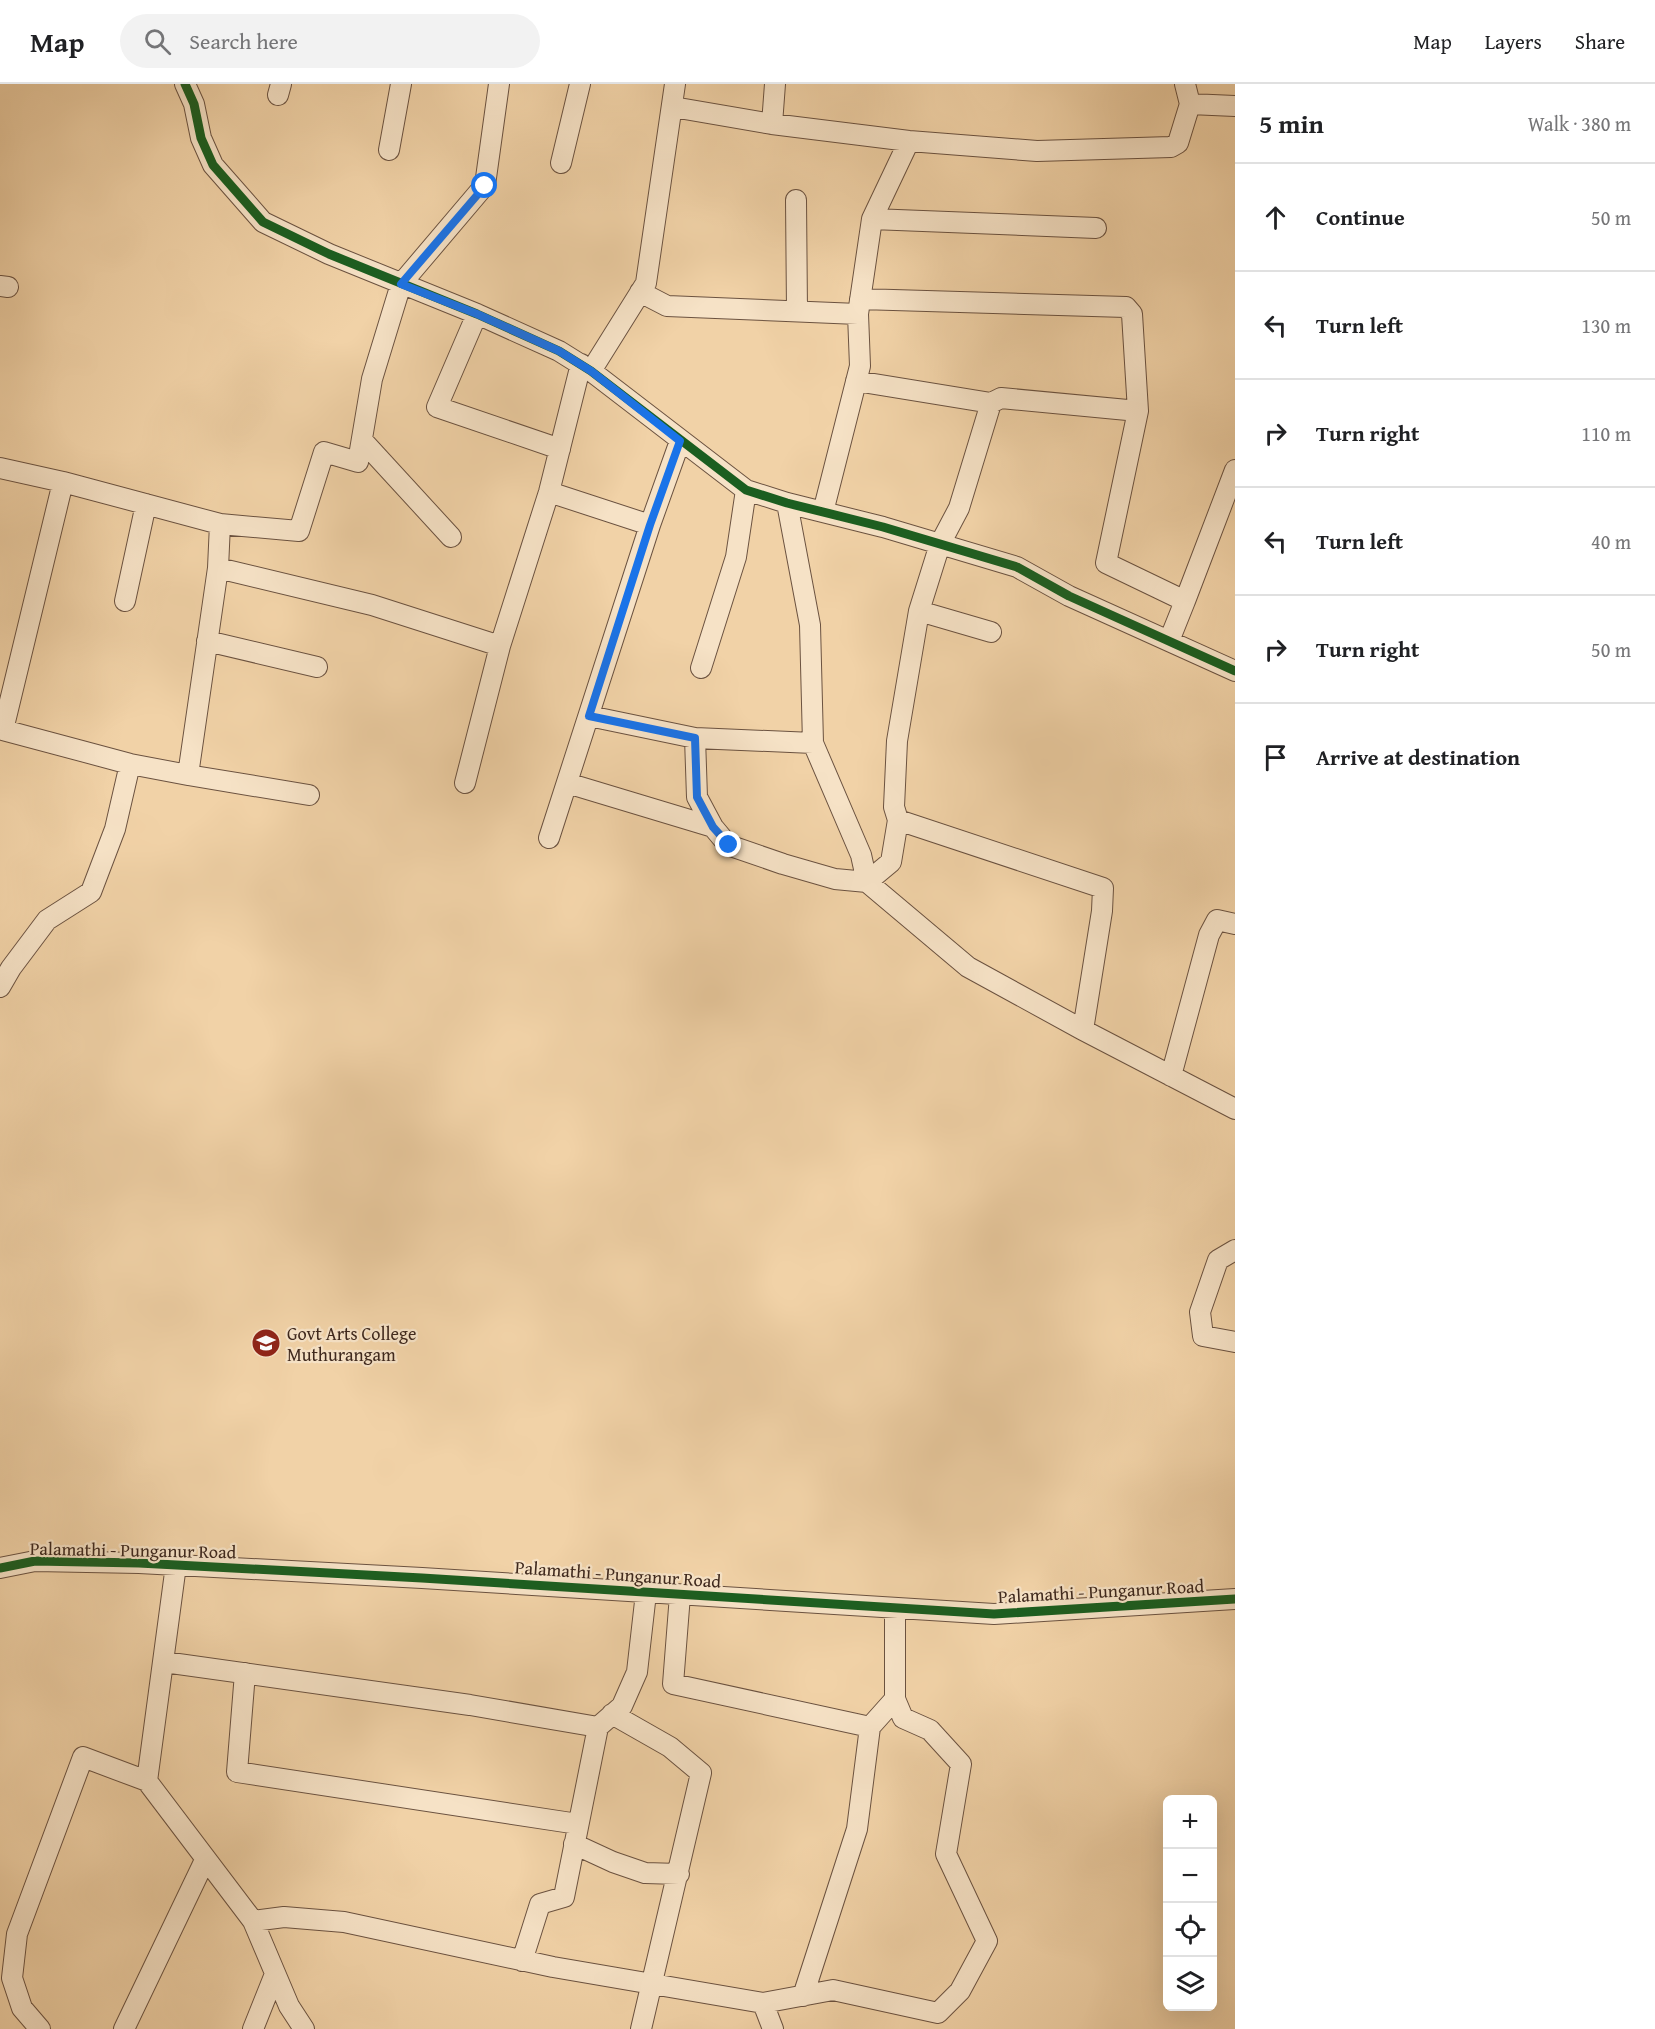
<!DOCTYPE html>
<html lang="en">
<head>
<meta charset="utf-8">
<style>
	:root { --surface:#fff; --page:#f2f2f2; --text:#202124; --muted:#757577; --line:#e0e0e0 }
	body { margin:0; font-family:"Gentium Book Plus",serif; background:var(--page); color:var(--text) }
	.controls { position:absolute; right:18px; bottom:18px; display:grid; overflow:hidden; border-radius:9px; box-shadow:0 6px 24px #0002 }
	.controls button { width:54px; height:54px; display:grid; place-items:center; padding:0; border:0; border-bottom:2px solid var(--line); background:var(--surface); color:var(--text); font:30px sans-serif }
	.stop { position:absolute; width:18px; height:18px; margin:-14px; border:4px solid #1a73e8; border-radius:50%; background:#fff }
	.stop.end { background:#1a73e8; border-color:#fff; box-shadow:0 2px 6px #0008 }
	.list { margin:0; padding:0; list-style:none }
	h2 { display:flex; justify-content:space-between; align-items:center; height:78px; margin:0; padding:0 24px; font-size:26px }
	h2 small { font-size:20px; font-weight:400; color:var(--muted) }
	.list li { display:grid; grid-template-columns:39px 1fr auto; gap:18px; align-items:center; box-sizing:border-box; height:108px; padding:0 24px; border-top:2px solid var(--line) }
	.list b { display:block; font-size:22px; white-space:nowrap }
	.list em { font-size:20px; font-style:normal; color:var(--muted) }
	.icon { flex:none; width:33px; height:33px; fill:none; stroke:currentColor; stroke-width:2; stroke-linecap:round; stroke-linejoin:round }
	.map { position:relative; flex:none; width:1235px; height:1945px; overflow:hidden }
	header { display:flex; align-items:center; gap:36px; box-sizing:border-box; height:84px; padding:0 30px; background:var(--surface); border-bottom:2px solid var(--line) }
	header strong { font-size:28px }
	nav { display:flex; gap:33px; margin-inline-start:auto; font-size:21px }
	.search { width:420px; height:54px; background:var(--page); display:flex; align-items:center; gap:15px; box-sizing:border-box; padding:0 21px; border-radius:33px; color:var(--muted); font-size:22px }
	main { display:flex }
	aside { flex:1; background:var(--surface) }
	.map>svg:first-child { display:block }
	.lines { fill:none; stroke-linecap:round; stroke-linejoin:round }
	.minor-casing { stroke:#6b5240; stroke-width:22 }
	.minor { stroke:#f6e2c6; stroke-width:20 }
	.cycleway-casing { stroke:#f6e2c6; stroke-width:13 }
	.cycleway { stroke:#1b5e20; stroke-width:9 }
	.route { stroke:#1a73e8; stroke-width:8 }
	.labels { text-anchor:middle; dominant-baseline:central; stroke-width:4.5; stroke-linejoin:round; paint-order:stroke }
	.poi-label { font-size:18px; fill:#3e281d; stroke:#f6e2c6; text-anchor:start }
	.street-label { font-size:18px; fill:#3e281d; stroke:#f6e2c6 }
</style>
</head>
<body>
<header>
<strong>Map</strong>
<div class="search"><svg class="icon" aria-label="search" viewBox="0 0 24 24"><circle cx="10" cy="10" r="6"/><path d="M15 15l6 6"/></svg>Search here</div>
<nav><a>Map</a><a>Layers</a><a>Share</a></nav>
</header>
<main>
<div class="map">
<svg width="1235" height="1945" viewBox="0 0 1235 1945">
	<rect width="100%" height="100%" fill="#f1d2a7"/>
	<filter id="stains"><feTurbulence type="fractalNoise" baseFrequency=".00333" numOctaves="4"/><feColorMatrix values="0 0 0 0 .2 0 0 0 0 .09 0 0 0 0 .02 0 0 0 .5 -.17"/></filter>
	<radialGradient id="worn" r=".72"><stop offset=".6" stop-color="#630" stop-opacity="0"/><stop offset="1" stop-color="#630" stop-opacity=".3"/></radialGradient>
	<g class="lines">
		<g class="minor-casing">
			<path id="minor" d="M185 0 194 20 201 54 213 81 263 138 329 170 477 230 559 267 591 287 746 406 787 419 883 443 1017 483 1069 512 1235 587
				M278 11 281 0
				M1190 20 1235 22
				M673 23 772 40 909 57 1037 67 1171 63 1178 59 1190 20 1185 0
				M772 40 775 0
				M389 66 401 0
				M561 79 580 0
				M796 116 797 227
				M872 135 1096 144
				M0 202 8 203
				M640 208 667 222 858 230
				M860 215 1126 223 1132 230 1138 327 1106 479 1185 517 1169 557
				M477 230 437 323 560 365
				M591 287 646 199 675 0
				M856 297 991 319 1001 314 1138 327
				M362 356 451 453
				M0 384 63 398 220 440 299 447 324 368 358 378 372 295 401 200 485 101 499 0
				M63 398 3 646 130 680 188 691 218 484 220 440
				M549 408 650 441
				M823 428 860 282 858 230 872 135 909 57
				M218 484 372 521 500 562 549 408 581 280
				M125 517 146 420
				M1185 517 1235 386
				M919 527 991 548
				M207 557 317 583
				M701 584 736 473 746 406
				M589 632 695 654 813 659 810 541 787 419
				M695 654 697 713 713 743 728 761 783 780 835 795 867 798 968 883 1083 946 1235 1025
				M813 659 861 771 867 798 891 778 898 736 894 723 897 657 919 527 940 460 959 424 991 319
				M188 691 309 711
				M465 699 500 562
				M567 699 713 743
				M898 736 1103 804 1102 827 1083 946
				M549 754 650 441 680 357
				M0 903 11 884 47 836 91 808 115 745 130 680
				M1171 992 1209 851 1217 836 1235 840
				M1235 1166 1218 1176 1200 1228 1203 1252 1235 1258
				M0 1484 35 1477 139 1479 422 1494 994 1530 1235 1515
				M680 1511 673 1600 870 1643 895 1615
				M164 1578 470 1621 598 1643
				M245 1589 237 1688 578 1740
				M612 1630 670 1663 701 1689 641 1945
				M147 1697 176 1481
				M574 1760 613 1778 645 1789 679 1790
				M253 1837 284 1833 344 1838 553 1883 763 1919 833 1906 938 1929 960 1907 987 1857 946 1770 961 1680 930 1646 903 1634 895 1615V1524
				M522 1877 540 1820 564 1813 598 1643 622 1622 637 1588 646 1509
				M803 1912 857 1745 870 1643
				M763 1919 773 1945
				M40 1945 22 1924 12 1894 17 1850 83 1673 147 1697 253 1837 289 1922 304 1945
				M124 1945 205 1776
				M253 1945 275 1890"/>
		</g>
		<use href="#minor" class="minor"/>
		<g class="cycleway-casing">
			<path id="cycleway" d="M185 0 194 20 201 54 213 81 263 138 329 170 477 230 559 267 591 287 746 406 787 419 883 443 1017 483 1069 512 1235 587
				M0 1484 35 1477 139 1479 422 1494 994 1530 1235 1515"/>
		</g>
		<use href="#cycleway" class="cycleway"/>
	</g>
	<g class="lines">
		<path class="route" d="M485 102 401 200 477 230 559 267 591 287 680 357 650 441 589 632 695 654 697 713 713 743 729 761"/>
	</g>
	<defs>
		<g id="university-disc" transform="scale(1.5)"><circle r="9.5" fill="#8f2418" stroke="#f6e2c6"/><path d="M0-5L7-2L0 1L-7-2ZM-4 1L0 2.5L4 1V4Q0 6-4 4Z" fill="#fff"/></g>
	</defs>
	<g fill-rule="evenodd">
		<use href="#university-disc" x="266" y="1259"/>
	</g>
	<g class="labels">
		<g class="poi-label">
			<text x="287" y="1249">Govt Arts College<tspan x="287" dy="21">Muthurangam</tspan></text>
		</g>
		<g class="street-label">
			<text transform="translate(133 1466) rotate(1)">Palamathi - Punganur Road</text>
			<text transform="translate(618 1490) rotate(4)">Palamathi - Punganur Road</text>
			<text transform="translate(1101 1507) rotate(-3)">Palamathi - Punganur Road</text>
		</g>
	</g>
	<rect width="100%" height="100%" filter="url(#stains)"/>
	<rect width="100%" height="100%" fill="url(#worn)"/>
</svg>
<div class="controls">
<button>+</button>
<button>−</button>
<button><svg class="icon" aria-label="locate" viewBox="0 0 24 24"><circle cx="12" cy="12" r="6"/><path d="M12 2v4M12 18v4M2 12h4M18 12h4"/></svg></button>
<button><svg class="icon" aria-label="layers" viewBox="0 0 24 24"><path d="M12 4l9 5-9 5-9-5zM3 14l9 5 9-5"/></svg></button>
</div>
<div class="stop" style="left:485px;top:102px"></div>
<div class="stop end" style="left:729px;top:761px"></div>
</div>
<aside>
<h2>5 min<small>Walk · 380 m</small></h2>
<ul class="list">
<li><svg class="icon" aria-label="ahead" viewBox="0 0 24 24"><path d="M12 20V5M6 11l6-6 6 6"/></svg><div><b>Continue</b></div><em>50 m</em></li>
<li><svg class="icon" aria-label="left" viewBox="0 0 24 24"><path d="M17 20v-9H6M10 6l-5 5 5 5"/></svg><div><b>Turn left</b></div><em>130 m</em></li>
<li><svg class="icon" aria-label="right" viewBox="0 0 24 24"><path d="M7 20v-9h11M14 6l5 5-5 5"/></svg><div><b>Turn right</b></div><em>110 m</em></li>
<li><svg class="icon" aria-label="left" viewBox="0 0 24 24"><path d="M17 20v-9H6M10 6l-5 5 5 5"/></svg><div><b>Turn left</b></div><em>40 m</em></li>
<li><svg class="icon" aria-label="right" viewBox="0 0 24 24"><path d="M7 20v-9h11M14 6l5 5-5 5"/></svg><div><b>Turn right</b></div><em>50 m</em></li>
<li><svg class="icon" aria-label="arrive" viewBox="0 0 24 24"><path d="M6 21V4h12l-3 4 3 4H6"/></svg><div><b>Arrive at destination</b></div></li>
</ul>
</aside>
</main>
</body>
</html>
